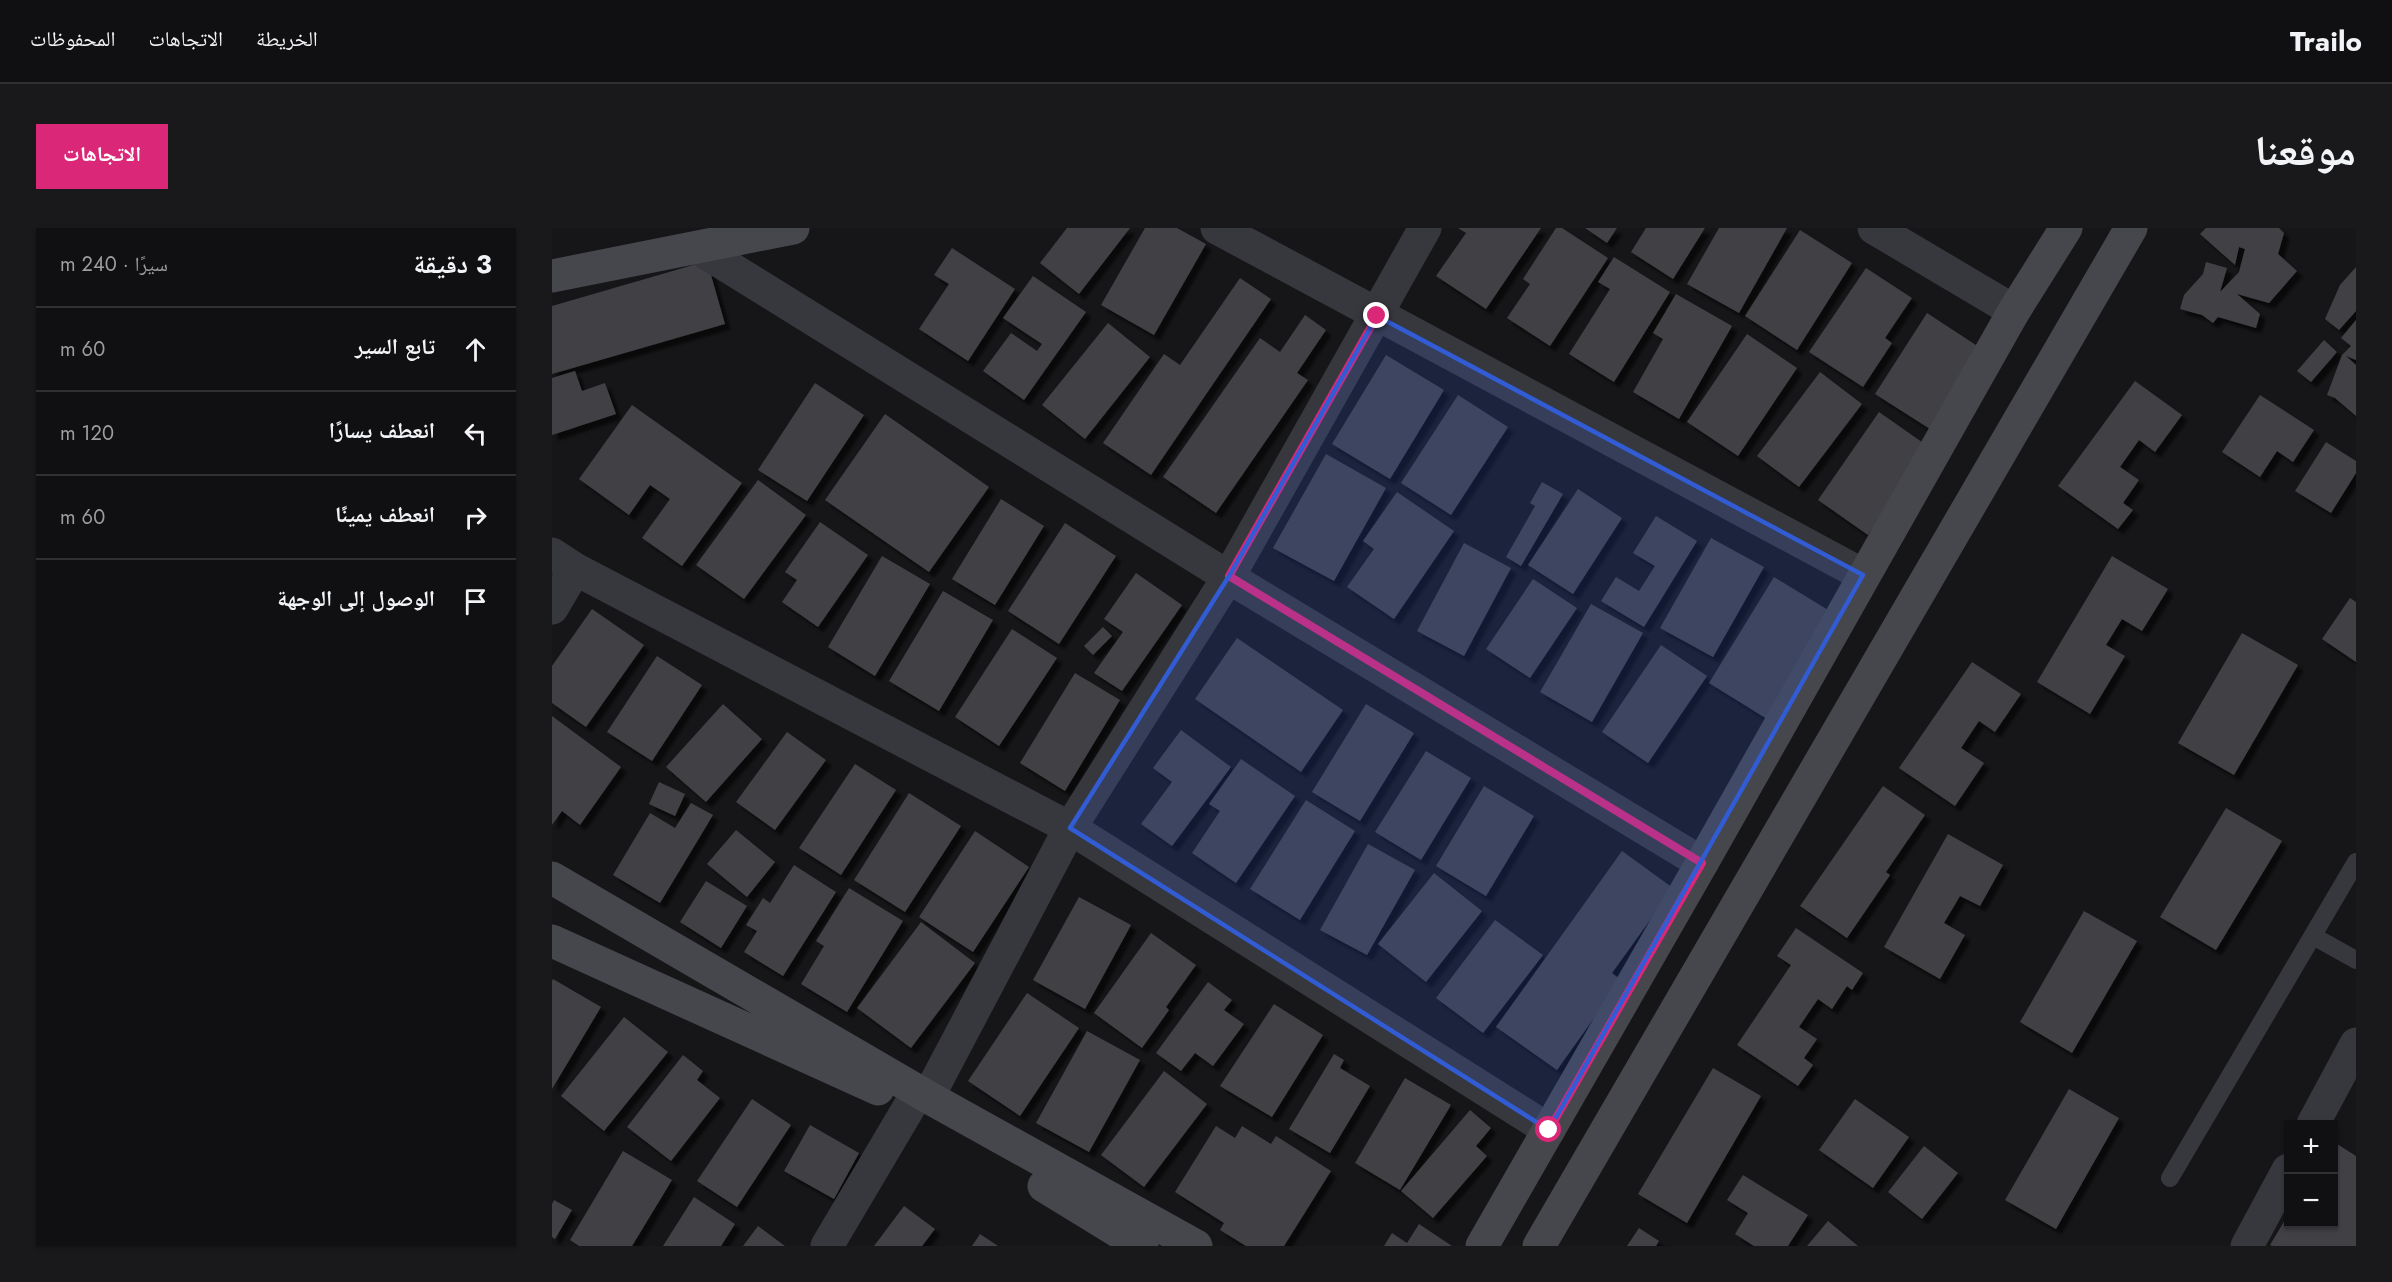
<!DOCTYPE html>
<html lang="ar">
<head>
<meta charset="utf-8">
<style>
	:root { --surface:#101012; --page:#19191b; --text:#f1f3f6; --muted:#9c9d9f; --line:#303032; --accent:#db2777 }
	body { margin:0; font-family:Jost,"Noto Naskh Arabic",sans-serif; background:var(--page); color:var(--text); direction:rtl }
	.controls { position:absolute; right:18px; bottom:18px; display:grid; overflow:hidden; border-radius:0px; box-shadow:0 2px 4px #0004 }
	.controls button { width:54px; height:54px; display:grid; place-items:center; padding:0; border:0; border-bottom:2px solid var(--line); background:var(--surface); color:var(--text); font:30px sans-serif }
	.stop { position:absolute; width:18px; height:18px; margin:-14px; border:4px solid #db2777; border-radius:50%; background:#fff }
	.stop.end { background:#db2777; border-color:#fff; box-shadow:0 2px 6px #0008 }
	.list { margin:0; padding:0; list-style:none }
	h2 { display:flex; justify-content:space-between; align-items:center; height:78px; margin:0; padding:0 24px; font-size:26px }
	h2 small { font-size:20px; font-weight:400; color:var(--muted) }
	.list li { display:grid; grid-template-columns:39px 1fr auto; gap:18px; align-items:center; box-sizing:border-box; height:84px; padding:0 24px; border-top:2px solid var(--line) }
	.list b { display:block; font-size:22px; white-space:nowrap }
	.list em { font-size:20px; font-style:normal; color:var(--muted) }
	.icon { flex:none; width:33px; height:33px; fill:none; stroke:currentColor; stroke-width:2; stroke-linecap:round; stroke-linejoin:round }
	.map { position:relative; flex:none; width:1804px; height:1018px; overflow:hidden; direction:ltr; border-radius:0px }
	header { display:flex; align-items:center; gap:36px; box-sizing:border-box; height:84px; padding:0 30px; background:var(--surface); border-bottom:2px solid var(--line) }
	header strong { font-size:28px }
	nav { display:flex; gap:33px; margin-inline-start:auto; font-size:21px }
	.intro { display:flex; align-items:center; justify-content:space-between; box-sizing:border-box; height:144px; padding:0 36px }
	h1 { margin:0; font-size:42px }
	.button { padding:15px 27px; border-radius:0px; background:var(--accent); color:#fff; font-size:21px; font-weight:700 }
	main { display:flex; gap:36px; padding:0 36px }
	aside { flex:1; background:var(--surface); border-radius:0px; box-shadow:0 2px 4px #0004 }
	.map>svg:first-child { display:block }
	.building { fill:#404145; filter:url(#shadow) }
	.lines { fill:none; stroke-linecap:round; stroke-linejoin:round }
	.lane { stroke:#37383d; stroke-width:18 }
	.street { stroke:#37383d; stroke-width:33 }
	.secondary { stroke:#45474d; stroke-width:33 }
	.route { stroke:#db2777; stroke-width:8 }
	.marked { fill:#325cd3; fill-opacity:0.2; stroke:#325cd3; stroke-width:4.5; stroke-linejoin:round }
</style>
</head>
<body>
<header>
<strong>Trailo</strong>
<nav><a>الخريطة</a><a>الاتجاهات</a><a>المحفوظات</a></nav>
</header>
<div class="intro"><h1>موقعنا</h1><a class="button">الاتجاهات</a></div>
<main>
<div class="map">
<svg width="1804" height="1018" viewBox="0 0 1804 1018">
	<defs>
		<filter id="shadow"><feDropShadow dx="5.5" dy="5.5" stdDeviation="1.5" flood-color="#0009"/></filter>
	</defs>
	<rect width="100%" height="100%" fill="#161618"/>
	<path class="building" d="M515 0H578L527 66 488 35Z
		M593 0H625L654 16 602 107 549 77Z
		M906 0H989L934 81 884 48 914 5Z
		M1004 0H1010L1056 30 998 118 955 90 978 56 971 51Z
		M1033 0H1065L1055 15Z
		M1094 0H1153L1121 51 1079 24Z
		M1167 0H1235L1187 85 1135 56Z
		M1654 0H1727L1732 5 1726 26 1745 43 1717 75 1685 66 1708 86 1704 100 1666 89 1661 95 1650 87 1628 81 1632 67 1651 46 1654 34 1675 40 1668 64 1687 44 1693 21 1687 19 1683 37 1648 6Z
		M1248 2 1300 35 1245 122 1193 88Z
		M400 20 463 61 416 133 367 101 397 56 382 47Z
		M1062 29 1118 64 1062 154 1017 126 1058 61 1046 54Z
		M155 33 173 96 0 146V78Z
		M1804 39V83L1787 102 1773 91 1788 57Z
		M1314 40 1360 70 1333 110 1340 115 1311 159 1257 124Z
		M481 48 534 84 472 172 431 143 459 105 485 123 490 116 451 90Z
		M688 50 719 71 599 247 551 215 612 126 628 137Z
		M1124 66 1180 98 1127 191 1081 164 1111 111 1101 105Z
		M1375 85 1430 121 1378 201 1323 166Z
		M753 87 774 102 745 145 756 152 664 285 611 249 708 110 728 124Z
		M1804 92V132L1794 128 1804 137V188L1783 170 1775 167 1790 127 1799 118 1789 110Z
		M556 95 598 129 533 211 490 177Z
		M1195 106 1245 140 1186 228 1135 194Z
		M1772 112 1785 124 1759 154 1745 143Z
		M834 127 892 162 838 251 780 216Z
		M23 143 30 163 53 155 64 186 0 207V150Z
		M1268 144 1310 176 1247 259 1205 228Z
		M1583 153 1630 187 1603 224 1587 212 1568 239 1587 252 1571 275 1581 282 1566 301 1506 258Z
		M263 155 312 187 255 273 206 242Z
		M906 167 956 199 899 287 849 255Z
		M1708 167 1762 202 1741 234 1725 223 1708 249 1670 224Z
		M80 177 190 255 130 338 90 310 118 271 98 257 77 287 27 251Z
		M1327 184 1377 219 1316 307 1266 272Z
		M333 186 437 259 377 344 273 272Z
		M1774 214 1804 233V245L1779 285 1743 263Z
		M774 226 834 260 782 353 721 320Z
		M206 252 254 287 192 371 144 337Z
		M990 254 1011 266 969 338 954 329 983 278 978 275Z
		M1026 261 1070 290 1021 366 976 337Z
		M845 264 902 303 842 391 795 359 822 321 811 313Z
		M449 271 492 298 443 377 400 351Z
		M1104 288 1145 313 1092 399 1049 373 1064 349 1087 363 1103 338 1081 325Z
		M268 294 316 327 266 399 230 374 245 352 233 344Z
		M513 295 564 328 507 416 456 383Z
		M1159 310 1212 339 1161 429 1108 400Z
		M912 315 959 340 912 428 865 403Z
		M330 328 378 356 323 448 276 419Z
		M1560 328 1616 361 1590 403 1570 391 1554 417 1573 428 1538 486 1485 454Z
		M584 345 630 377 570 463 542 445 571 404 552 391Z
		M1222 349 1281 385 1215 491 1157 455Z
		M981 351 1025 380 978 450 934 421Z
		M391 363 441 392 387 483 337 453Z
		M1798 370 1804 374V434L1770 411Z
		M1039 376 1091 405 1040 494 988 464Z
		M40 381 92 417 34 499 0 475V438Z
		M551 399 560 408 541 427 532 418Z
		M460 401 505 430 447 518 403 489Z
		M1690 405 1746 437 1682 547 1626 515Z
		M685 410 791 482 749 544 643 471Z
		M1109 417 1155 448 1096 535 1050 504Z
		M105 428 150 457 100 533 55 504Z
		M1420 434 1469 466 1443 504 1427 493 1409 520 1432 535 1403 578 1347 540Z
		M523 445 568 472 513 563 468 535Z
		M171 476 210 511 154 574 114 539Z
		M814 476 862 505 808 593 760 564Z
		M0 488 69 539 28 597 10 583 0 597Z
		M629 502 679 539 620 618 589 596 620 554 601 540Z
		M235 504 274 532 223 602 184 574Z
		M874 523 919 550 869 632 823 604Z
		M689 531 743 568 684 655 640 625 668 583 657 576Z
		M303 536 344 562 289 647 247 620Z
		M107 554 133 566 123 588 97 576Z
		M932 558 982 588 934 668 884 638Z
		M1331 558 1373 587 1334 644 1338 647 1295 710 1248 678Z
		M357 565 409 598 353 684 302 652Z
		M754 572 803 603 748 692 698 661Z
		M139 575 161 587 108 675 61 647 98 585 123 600Z
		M1674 580 1730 613 1664 722 1608 689Z
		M184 602 223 634 195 669 155 636Z
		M423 603 477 639 421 724 367 689Z
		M1396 606 1451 637 1428 678 1408 668 1392 695 1413 707 1388 751 1332 719Z
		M816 616 863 642 815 727 768 702Z
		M1070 623 1121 660 1060 745 1069 752 1005 842 944 799Z
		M242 637 284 664 231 748 192 724 205 703 194 697 211 670 218 675Z
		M882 645 930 683 874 754 826 716Z
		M154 653 195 678 169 720 128 694Z
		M297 660 351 693 295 784 249 756 272 718 264 713Z
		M527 669 579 697 533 781 481 752Z
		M1532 683 1585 713 1520 825 1468 794Z
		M943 692 991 727 931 805 884 770Z
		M369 694 423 735 359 820 305 780Z
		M1244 700 1311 745 1300 762 1295 758 1280 781 1266 771 1247 799 1265 811 1252 830 1261 837 1246 858 1185 817 1239 737 1225 728Z
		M599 705 644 737 614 779 617 782 590 820 542 785Z
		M1 751 49 779 0 861V753Z
		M656 754 680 772 672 782 692 796 661 838 643 825 629 843 604 825Z
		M475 765 527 800 468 888 416 853Z
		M722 776 771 807 720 889 668 858Z
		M72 789 116 824 52 903 9 868Z
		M535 803 588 832 537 924 484 895Z
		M782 826 792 832 788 840 818 858 778 925 737 901Z
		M131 827 151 843 145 852 168 870 119 933 75 899Z
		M1161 840 1209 868 1135 995 1086 966Z
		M612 843 655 876 592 959 549 927Z
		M853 850 899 877 848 962 803 935Z
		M1517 861 1567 890 1504 1001 1453 972Z
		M200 871 239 897 185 979 145 953Z
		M1303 871 1357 909 1321 960 1267 922Z
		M918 882 939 900 924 918 935 928 881 990 849 963Z
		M258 897 307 925 282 971 232 943Z
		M664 898 683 910 690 898 719 916 724 908 779 943 732 1018H694L668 1002 672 995 623 964Z
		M1782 914 1804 928V1018H1720L1718 1017 1736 987V996H1782Z
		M1372 918 1406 945 1370 991 1336 964Z
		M71 923 120 952 80 1018H27L18 1012Z
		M1191 947 1256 987 1236 1018H1202L1183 1006 1196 985 1175 972Z
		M142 969 183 996 169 1018H111Z
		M2 972 20 982 3 1011 0 1009V976Z
		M352 978 383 1001 370 1018H322Z
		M1276 993 1306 1018H1255Z
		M867 996 900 1018H832L840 1005 855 1015Z
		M206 998 233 1018H191Z
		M1087 1000 1107 1013 1104 1018H1075Z
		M428 1006 446 1018H420Z"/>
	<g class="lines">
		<path class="lane" d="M1761 708 1804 732
			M1618 950 1804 634"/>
		<path class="street" d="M665 0 1311 347
			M1322 0 1462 83
			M146 20 696 361 1150 635
			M0 326 23 341 518 600 997 902
			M0 380 23 341
			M376 869 518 600 677 348 873 0
			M1761 896 1804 816
			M275 1018 359 876
			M1695 1018 1736 942"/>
		<path class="secondary" d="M0 48 241 0
			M0 650 376 869 644 1018
			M0 713 326 861
			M492 958 590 1018
			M930 1018 1150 635 1462 83 1514 0
			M987 1018 1579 0"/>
	</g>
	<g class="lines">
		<path class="route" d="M825 88 677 348 1150 635 997 902"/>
	</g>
	<path class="marked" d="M825 88 1311 347 997 902 518 600 677 348Z"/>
</svg>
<div class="controls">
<button>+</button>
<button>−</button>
</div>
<div class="stop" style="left:997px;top:902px"></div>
<div class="stop end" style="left:825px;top:88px"></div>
</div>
<aside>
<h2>3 دقيقة<small>سيرًا · 240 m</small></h2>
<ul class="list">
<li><svg class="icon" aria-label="ahead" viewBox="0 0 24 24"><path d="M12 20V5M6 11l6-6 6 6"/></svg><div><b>تابع السير</b></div><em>60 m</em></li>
<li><svg class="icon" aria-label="left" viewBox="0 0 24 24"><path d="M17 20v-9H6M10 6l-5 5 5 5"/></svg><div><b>انعطف يسارًا</b></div><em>120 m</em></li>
<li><svg class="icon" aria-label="right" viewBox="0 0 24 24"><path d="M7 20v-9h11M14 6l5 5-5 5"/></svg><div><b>انعطف يمينًا</b></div><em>60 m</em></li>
<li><svg class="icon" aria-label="arrive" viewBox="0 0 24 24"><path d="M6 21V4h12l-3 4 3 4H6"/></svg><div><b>الوصول إلى الوجهة</b></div></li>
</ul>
</aside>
</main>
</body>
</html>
